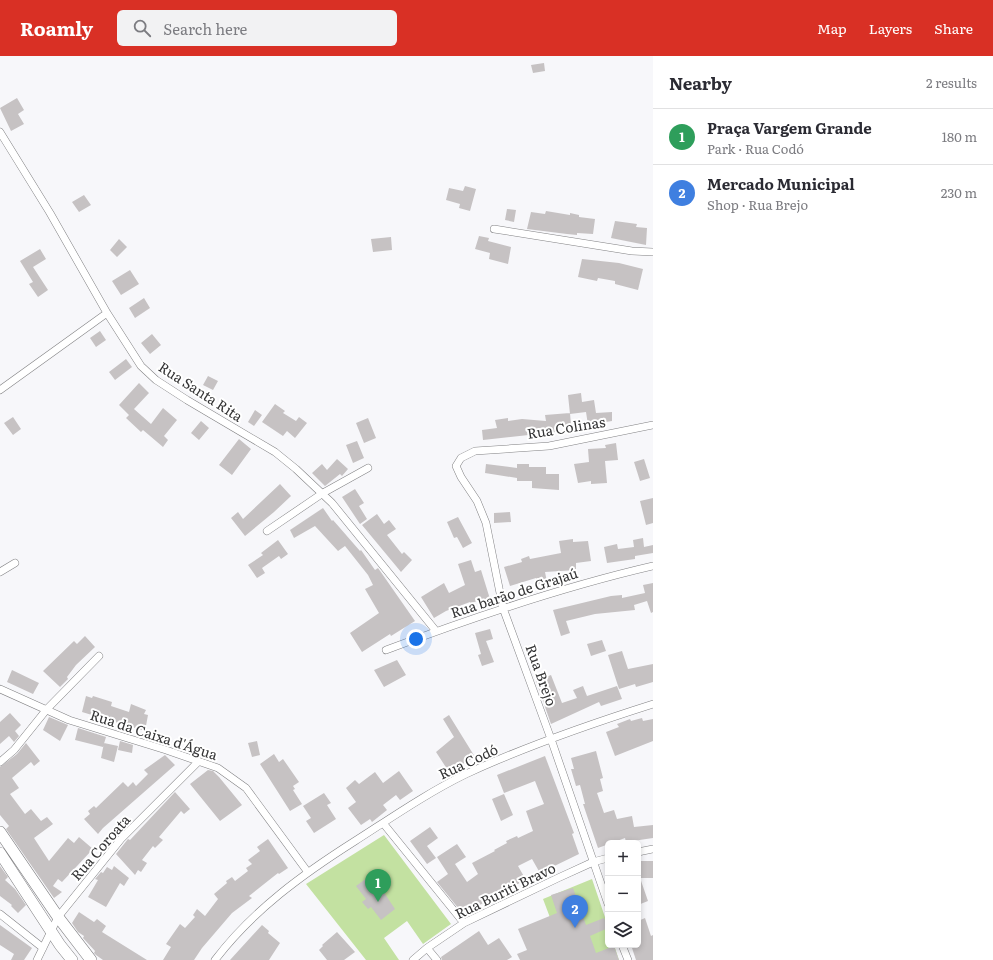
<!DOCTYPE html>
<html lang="en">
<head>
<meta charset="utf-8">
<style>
	:root { --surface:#fff; --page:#f2f2f3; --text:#2b2b33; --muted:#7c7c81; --line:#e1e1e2; --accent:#d93025 }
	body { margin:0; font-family:Literata,serif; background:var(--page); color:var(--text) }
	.controls { position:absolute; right:12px; bottom:12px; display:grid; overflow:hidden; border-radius:6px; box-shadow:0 2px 6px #0003 }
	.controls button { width:36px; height:36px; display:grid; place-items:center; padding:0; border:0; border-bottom:1px solid var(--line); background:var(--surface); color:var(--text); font:20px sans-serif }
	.you { position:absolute; left:416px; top:583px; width:14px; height:14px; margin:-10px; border:3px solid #fff; border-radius:50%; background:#1a73e8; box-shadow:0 0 0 6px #1a73e833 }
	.badge { display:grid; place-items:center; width:26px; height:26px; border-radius:50%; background:var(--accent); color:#fff; font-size:13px; font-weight:700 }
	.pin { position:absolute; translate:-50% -33px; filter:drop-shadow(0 1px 2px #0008) }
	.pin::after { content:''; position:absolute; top:21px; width:14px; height:12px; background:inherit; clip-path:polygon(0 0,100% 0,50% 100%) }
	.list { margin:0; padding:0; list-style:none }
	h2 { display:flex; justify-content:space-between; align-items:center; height:52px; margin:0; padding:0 16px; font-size:17px }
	h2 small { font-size:13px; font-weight:400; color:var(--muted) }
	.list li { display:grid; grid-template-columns:26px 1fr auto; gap:12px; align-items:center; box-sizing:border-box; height:56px; padding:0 16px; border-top:1px solid var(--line) }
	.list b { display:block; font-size:15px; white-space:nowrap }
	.list p { margin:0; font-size:13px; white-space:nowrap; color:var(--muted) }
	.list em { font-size:13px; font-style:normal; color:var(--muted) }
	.icon { flex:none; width:22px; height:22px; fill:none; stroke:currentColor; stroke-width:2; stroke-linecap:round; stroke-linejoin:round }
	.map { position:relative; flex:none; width:653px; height:904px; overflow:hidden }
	header { display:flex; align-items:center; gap:24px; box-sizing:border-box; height:56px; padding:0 20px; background:var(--accent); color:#fff }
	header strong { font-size:19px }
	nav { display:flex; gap:22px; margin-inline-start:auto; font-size:14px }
	.search { width:280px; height:36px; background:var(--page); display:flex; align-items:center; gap:10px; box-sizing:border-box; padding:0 14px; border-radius:6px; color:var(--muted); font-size:15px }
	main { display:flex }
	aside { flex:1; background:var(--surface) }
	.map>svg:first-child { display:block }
	.green { fill:#c3e1a1 }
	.building { fill:#c6c2c3 }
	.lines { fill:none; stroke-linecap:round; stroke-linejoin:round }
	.street-casing { stroke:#818183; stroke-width:8 }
	.secondary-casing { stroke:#818183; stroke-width:12 }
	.street { stroke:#fff; stroke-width:7 }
	.secondary { stroke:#fff; stroke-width:11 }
	.labels { text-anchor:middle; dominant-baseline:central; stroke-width:4; stroke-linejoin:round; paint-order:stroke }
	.street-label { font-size:14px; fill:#343435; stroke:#fff }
</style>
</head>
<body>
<header>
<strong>Roamly</strong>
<div class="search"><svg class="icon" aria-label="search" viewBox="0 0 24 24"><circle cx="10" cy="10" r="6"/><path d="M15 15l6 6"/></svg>Search here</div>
<nav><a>Map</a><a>Layers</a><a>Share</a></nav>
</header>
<main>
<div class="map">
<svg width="653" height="904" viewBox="0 0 653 904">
	<rect width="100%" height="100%" fill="#f7f7fa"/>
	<path class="green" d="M384 779 451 868 423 888 407 865 384 882 399 904H366L306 828Z
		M592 823 608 870V889H614L619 904H566L543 843Z"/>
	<path class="building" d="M544 7 545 15 533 17 531 9Z
		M17 42 24 54 18 58 24 68 11 75 0 52Z
		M465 130 476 133 470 155 459 152 460 148 446 144 449 132 463 135Z
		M84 139 91 149 79 156 72 146Z
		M507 153 516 154 514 166 505 164Z
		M546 155 570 159V157L579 159V161L595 163 593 178 577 177V179L567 178 527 173 531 156 545 158Z
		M615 165 637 168 636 171 647 172 646 189 611 182Z
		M479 180 489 182 488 185 511 191 508 208 489 203 490 197 475 193Z
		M391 181 392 194 373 196 371 183Z
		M119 183 127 191 117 201 110 194Z
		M40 193 46 203 33 211 48 234 38 241 29 228 33 226 20 205Z
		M582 203 619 207 643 213 638 234 615 228V225L598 222 597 225 578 221Z
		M130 214 139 228 121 239 112 225Z
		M144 242 150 252 135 262 129 252Z
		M100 275 106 284 96 291 90 282Z
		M152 278 161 289 150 298 141 287Z
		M126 303 132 311 115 324 109 316Z
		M208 320 218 325 213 334 203 329Z
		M139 327 149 337 134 353 151 368 163 352 177 364 164 380 168 384 163 391 143 374 141 376 126 362 129 359 119 349Z
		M581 337 582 346 594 344 596 357 612 356V365L588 369 586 356 570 358 568 339Z
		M275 348 285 355 283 357 296 365 299 361 307 367 295 382 287 375 283 380 262 366Z
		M255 354 262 359 254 370 248 366Z
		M570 357 571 369 555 371 556 376 483 384 482 374 497 372 495 364 508 362V365L522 363 546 365 545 359Z
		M13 361 21 373 13 379 4 367Z
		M368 362 376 382 364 387 356 367Z
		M201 365 209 372 199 384 191 377Z
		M239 383 251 393 232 419 219 409Z
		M357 385 364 402 353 407 346 389Z
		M616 387 618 404 605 405 607 427 591 428V425L578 427 574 408 589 406 588 393 606 392 605 389Z
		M337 403 348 413 342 420 340 418 325 430 312 417 322 408 327 414Z
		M644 403 650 422 640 425 634 406Z
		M486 408 517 412V408H529V411H546V418H559V434L532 432V425H517V422L485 417Z
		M280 428 291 440 274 456 245 480 231 462 238 456 243 463Z
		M355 433 364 447 359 450 367 463 360 468 342 441Z
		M653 442V467L646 469 640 445Z
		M323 452 332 465 333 464 360 495 361 494 375 514 378 512 415 565 391 580 390 578 362 596 350 577 379 557 365 533 373 529 368 519 345 490 338 495 315 470 294 482 290 474Z
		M510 456 511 466 494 467V457Z
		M377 458 384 468 389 464 396 473 387 479 402 498 404 496 412 504 401 516 362 469Z
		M458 461 472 487 463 492 457 481 454 482 447 466Z
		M643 482 644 491 653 489V497L635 500V503L607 507 604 491 617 488 618 493 634 491 633 484Z
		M573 483V486L588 485 591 505 576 507V514L545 516 547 526 538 529 536 522 510 530 504 511 522 506 521 503 529 500 530 503 561 497 559 485Z
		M278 484 288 498 281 503 279 500 262 512 265 517 257 522 248 509 263 499 261 497Z
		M471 504 475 516 481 514 490 543 480 547 479 544 470 548V546L446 555 434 562 421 541 444 527 449 537 465 529 458 508Z
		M653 527V556L651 557 647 545 634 549 635 554 595 558 566 565 570 577 561 580 553 554 611 540 622 539V542L645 537 643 529Z
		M490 573 493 583 486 585 494 606 482 610 478 599 481 598 475 577Z
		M85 580 95 591 76 609 67 621 68 623 60 631 43 615 74 585 77 588Z
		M602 584 606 595 591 600 587 588Z
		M622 595 628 613 653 608V626L636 631 635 628 619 633 608 599Z
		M397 604 406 619 384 631 374 614Z
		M12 614 39 627 33 638 7 626Z
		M551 619 562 647 577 642 573 634 583 630 587 640 617 630 622 643 601 650 599 646 551 668 536 625Z
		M86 640 92 642 93 640 112 646 111 650 129 656 131 648 146 654 144 658 148 659 145 675 82 656Z
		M10 657 21 669 15 675 19 680 14 686 9 680 0 688V666Z
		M449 659 475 701 449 716 436 696 454 681 443 663Z
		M49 661 68 669 60 685 43 674Z
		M642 662 643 665 653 663V685L615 700 606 676 619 671 617 668 630 663 631 665Z
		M78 672 106 681 103 691 75 684Z
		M120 685 133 689 132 697 118 694Z
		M257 685 260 699 252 701 248 687Z
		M26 687 40 705 34 710 31 706 12 722 19 732 10 738 25 758 31 753 41 765 47 761 53 768 34 782 49 805 68 782 74 787 79 781 93 793 62 826 58 823 53 830 62 836 54 842 6 773 9 770 0 759V711L17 698Z
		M104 687 118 690 114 706 101 702Z
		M596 695 603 722 600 723 603 735 597 737 604 757 614 754 617 763 632 760 634 771 653 769V782L626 786 625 782 598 792 583 748H585L580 729 576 730 571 713H574L571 702Z
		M274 698 279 706 283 703 299 726 293 730 295 733 293 734 302 748 290 755 260 708Z
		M165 699 175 709 103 772 98 778 84 763 90 758 88 755 94 750 96 752 123 726 128 731 133 726 136 730 148 718 144 714Z
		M545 700 574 777 572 778 579 798 540 817 532 803 518 810 526 824 499 837 500 838 463 858 437 826 448 818 437 801 457 788 466 801 455 808 467 826 478 818 472 807 495 795 494 794 507 787 506 785 517 780 518 782 533 775 526 755 544 748 535 725 504 737 497 719Z
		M208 714 213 715 219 721 242 749 220 765 190 728Z
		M399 715 413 735 400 744 396 739 383 749 387 754 372 766 370 763 361 769 348 752 356 746 346 732 355 724 359 728 375 716 383 727Z
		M175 736 190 753 184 758 181 755 159 781 163 784 155 792 153 790 142 804 147 807 141 816 138 814 135 819 116 798 128 783 130 784Z
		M324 737 331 747 327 749 336 763 314 777 306 765 311 762 303 750Z
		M504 738 513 759 501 765 492 743Z
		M430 771 438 782 427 790 436 802 427 808 410 785Z
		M268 783 288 812 279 818 278 817 249 840 252 842 232 857 202 892 194 904H163L171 891 166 888 180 868 185 872 195 861 193 859 197 853 205 860 218 843 214 838 227 827 226 825 232 821 235 825 248 815 246 812 252 808 248 804 260 795 257 791Z
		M641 805H653V822H641V819H639L648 845 638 849V807Z
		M0 810 8 821 5 824 15 833 26 849 18 857 11 850 12 849 0 840Z
		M114 810 129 822 124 830 120 827 106 851 88 841 98 824 95 823 101 816 103 817 107 811 112 814Z
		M367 822 377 835 381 832 395 853 381 864 371 851 368 853 362 846 366 843 356 830Z
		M573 832 586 869 604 862 608 872 590 880 596 897 614 890 619 904H520L517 898 527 894 518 873 557 857 551 839Z
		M79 856 94 866 97 863 106 870 102 876 147 904H103L96 899 94 897 95 895 83 882 84 880 78 876 72 867Z
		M645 862 651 880 653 879V904H636L631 889H638V865Z
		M0 869 32 892 24 904H11L14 898 0 889Z
		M262 869 269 875 268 877 280 887 269 904H230Z
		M479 875 488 889 499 882 512 901 507 904H442L441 901Z
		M337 876 355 896 344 904H327L319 894 323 890 322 889Z"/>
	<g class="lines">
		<g class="street-casing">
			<path id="street" d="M0 76 50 157 107 257 141 310 156 324 187 344 275 396 296 413 332 447 436 575
				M494 173 632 195 653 196
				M0 334 107 257
				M267 475 323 437 368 412
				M0 516 15 507
				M386 594C474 561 562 531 653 510
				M0 633 69 664 166 694 218 712 246 732 307 815
				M0 706 14 694 47 653 99 600
				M383 767 464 867
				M638 796 653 793
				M608 848 551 683 503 552 486 467 477 445 461 421 456 410 461 402 475 395 549 390 653 369
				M0 858 43 892
				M622 889 628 904
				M427 892 437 904
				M37 904 58 861 121 783 198 706
				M215 904C253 854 303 818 355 785 391 762 427 737 466 718 526 690 590 668 653 648
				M413 904 427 892 464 867 558 822 593 806 608 802"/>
		</g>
		<g class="secondary-casing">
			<path id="secondary" d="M0 776 58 861 91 904
				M0 797 60 889 72 904"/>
		</g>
		<use href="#street" class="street"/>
		<use href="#secondary" class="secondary"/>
	</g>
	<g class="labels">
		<g class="street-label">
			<text transform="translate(201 335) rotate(33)">Rua Santa Rita</text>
			<text transform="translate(566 371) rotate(-9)">Rua Colinas</text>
			<text transform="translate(514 536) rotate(-18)">Rua barão de Grajaú</text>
			<text transform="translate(542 619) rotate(70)">Rua Brejo</text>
			<text transform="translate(154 678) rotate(18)">Rua da Caixa d'Água</text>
			<text transform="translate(468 705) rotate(-25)">Rua Codó</text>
			<text transform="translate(100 791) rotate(-49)">Rua Coroata</text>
			<text transform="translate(505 834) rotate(-26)">Rua Buriti Bravo</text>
		</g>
	</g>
</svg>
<div class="controls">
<button>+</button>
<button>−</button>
<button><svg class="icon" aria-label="layers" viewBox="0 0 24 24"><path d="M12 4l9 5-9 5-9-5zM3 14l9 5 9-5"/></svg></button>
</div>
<div class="you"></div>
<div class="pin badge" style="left:378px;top:846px;background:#2e9e5b">1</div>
<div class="pin badge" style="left:575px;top:872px;background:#3f7fe0">2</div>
</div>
<aside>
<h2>Nearby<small>2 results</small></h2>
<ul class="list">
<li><span class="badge" style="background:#2e9e5b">1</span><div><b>Praça Vargem Grande</b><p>Park · Rua Codó</p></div><em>180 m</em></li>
<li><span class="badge" style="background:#3f7fe0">2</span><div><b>Mercado Municipal</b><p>Shop · Rua Brejo</p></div><em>230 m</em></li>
</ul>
</aside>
</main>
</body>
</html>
